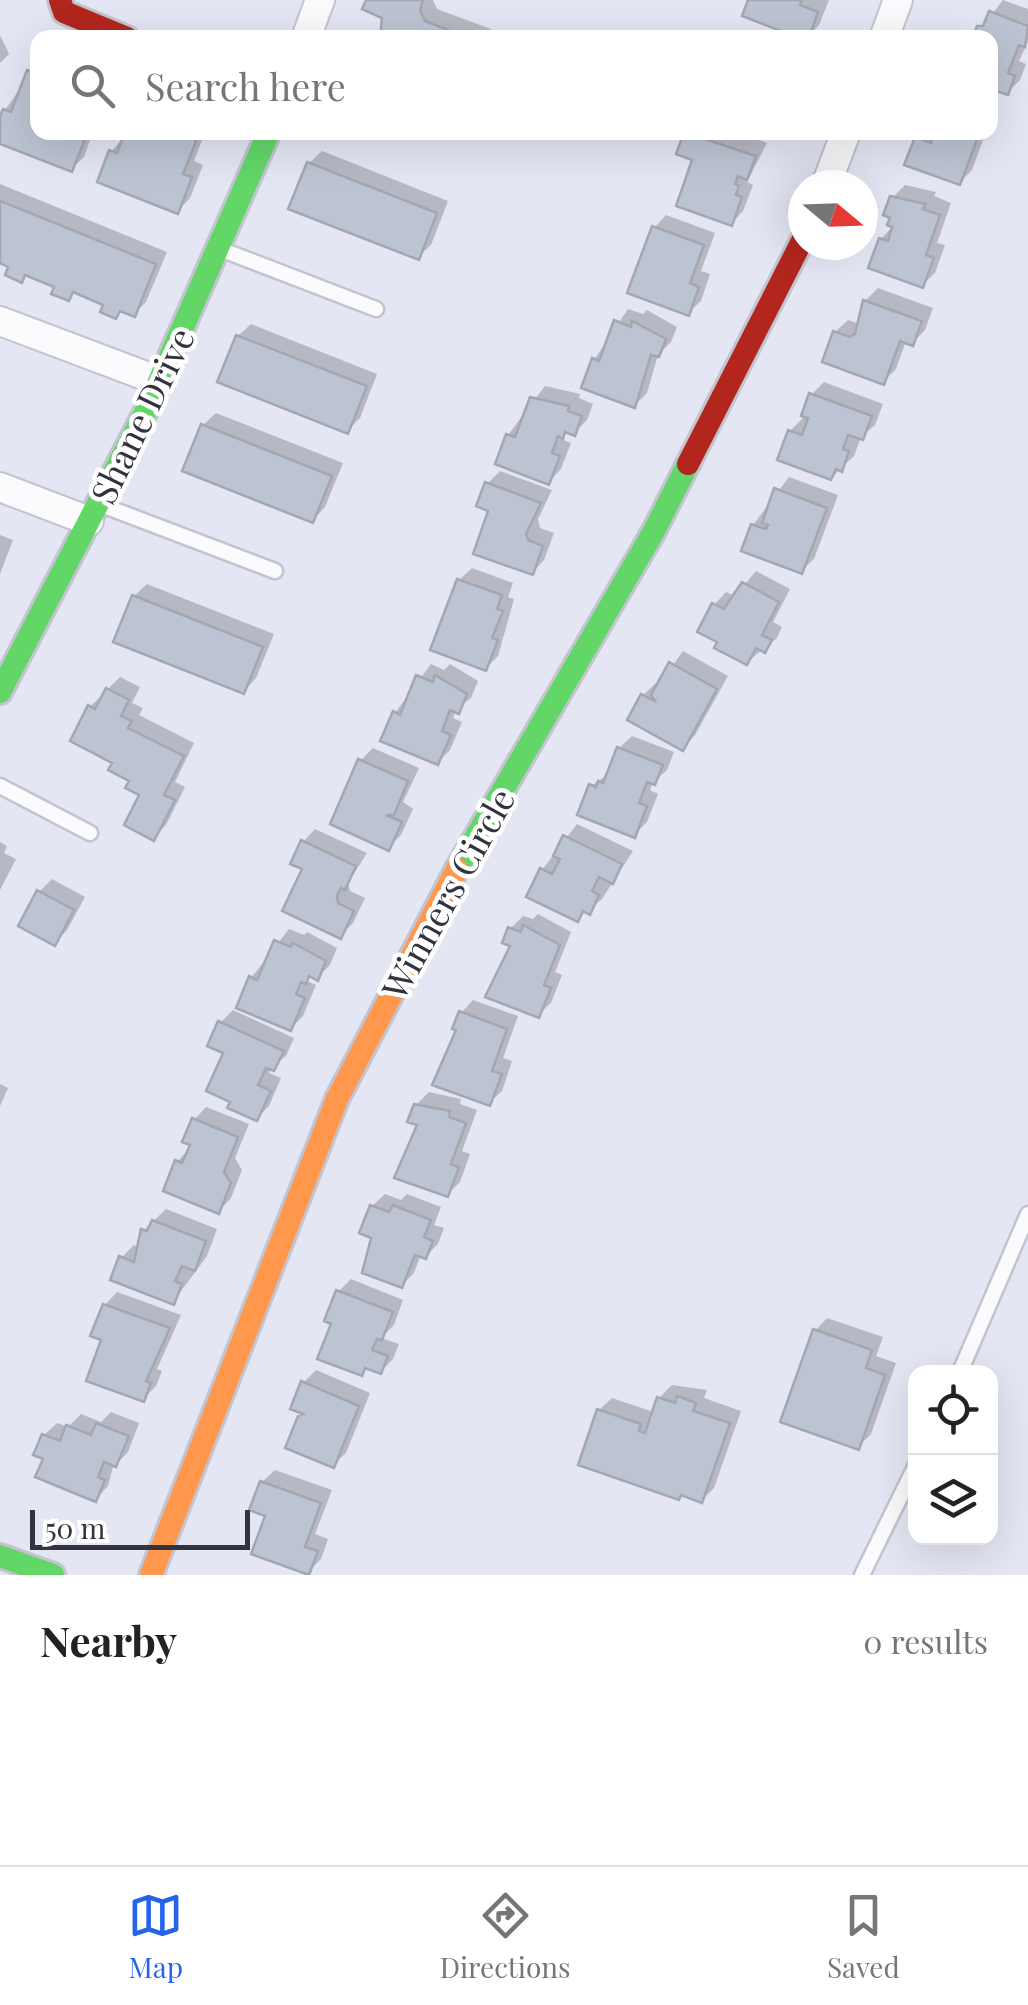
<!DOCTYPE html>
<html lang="en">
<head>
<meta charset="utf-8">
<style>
	:root { --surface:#fff; --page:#f6f6f6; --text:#222; --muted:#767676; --line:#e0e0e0; --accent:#2563eb }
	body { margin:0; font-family:"Playfair Display",serif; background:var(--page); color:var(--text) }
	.controls { position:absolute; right:30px; bottom:30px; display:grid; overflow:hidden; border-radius:20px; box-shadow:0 10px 40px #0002 }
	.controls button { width:90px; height:90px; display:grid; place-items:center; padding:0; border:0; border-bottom:2px solid var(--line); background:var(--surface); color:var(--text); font:50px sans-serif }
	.compass { position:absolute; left:788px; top:170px; width:90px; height:90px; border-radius:50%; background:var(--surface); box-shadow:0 10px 40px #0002; rotate:109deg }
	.scale { position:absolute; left:30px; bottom:25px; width:220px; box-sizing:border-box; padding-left:10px; border:5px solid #32333e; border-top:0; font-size:28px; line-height:35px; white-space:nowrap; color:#32333e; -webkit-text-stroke:8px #fff; paint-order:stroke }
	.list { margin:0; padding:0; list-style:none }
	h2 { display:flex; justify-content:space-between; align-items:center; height:130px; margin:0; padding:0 40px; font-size:42px }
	h2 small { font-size:32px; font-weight:400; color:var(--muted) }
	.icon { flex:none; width:55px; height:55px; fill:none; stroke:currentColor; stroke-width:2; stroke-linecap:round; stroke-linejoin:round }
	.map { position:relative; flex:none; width:1028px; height:1575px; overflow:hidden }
	.search { position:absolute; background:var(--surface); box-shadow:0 10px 40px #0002; left:30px; right:30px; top:30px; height:110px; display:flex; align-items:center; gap:25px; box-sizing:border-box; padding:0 35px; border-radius:20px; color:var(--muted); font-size:38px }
	.sheet { height:290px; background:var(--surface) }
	nav { display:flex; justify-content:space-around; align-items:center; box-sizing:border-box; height:140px; border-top:2px solid var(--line); background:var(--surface); font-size:28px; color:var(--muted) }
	nav a { display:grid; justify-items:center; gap:5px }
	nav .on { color:var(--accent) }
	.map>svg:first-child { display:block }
	.shadow { fill:#0003 }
	.building { fill:#bcc4d3; stroke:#a3a7b1; stroke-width:2.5 }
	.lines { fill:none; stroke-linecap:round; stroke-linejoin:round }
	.lane-casing { stroke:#c2c4cf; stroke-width:19 }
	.street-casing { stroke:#c2c4cf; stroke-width:32 }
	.fast-casing { stroke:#c2c4cf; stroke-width:28 }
	.slow-casing { stroke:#c2c4cf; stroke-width:28 }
	.jam-casing { stroke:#c2c4cf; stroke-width:28 }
	.lane { stroke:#fbfbfd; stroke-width:14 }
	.street { stroke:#fbfbfd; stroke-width:28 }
	.fast { stroke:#63d668; stroke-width:22 }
	.slow { stroke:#ff974d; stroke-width:22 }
	.jam { stroke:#b3261e; stroke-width:22 }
	.labels { text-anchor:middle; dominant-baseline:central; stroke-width:9; stroke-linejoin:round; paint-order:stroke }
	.street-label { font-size:35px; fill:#32333e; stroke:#fff }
</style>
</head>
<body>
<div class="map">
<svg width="1028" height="1575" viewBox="0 0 1028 1575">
	<rect width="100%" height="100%" fill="#e4e6f4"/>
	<path class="shadow" d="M369 0H433L437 9 496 31 493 38H383L386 16Z
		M750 0H829L819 25 807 38Z
		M1003 0 1028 9V42L1019 61 1026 64 1020 80 1008 92 990 38H968L975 37Z
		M0 35 9 54 0 63Z
		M38 63V132H93L84 157 71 169 0 141 5 110Z
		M990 103 996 105 990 121Z
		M128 132H205L194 161 203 165 190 198 178 211 111 152Z
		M686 132H738L767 143 747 182 753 185 743 211 731 224 695 158 679 152Z
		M923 132H986L972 170 959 183 917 138Z
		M322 151 448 201 431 245 418 257 309 163Z
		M0 184 167 252 146 302 134 314 122 310 116 316 106 304 76 291 68 298 57 285 27 274 21 280 11 266 0 261Z
		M905 185 936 192 934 196 951 203 937 243 945 245 935 273 922 285 881 239 894 225 892 198Z
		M666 215 715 233 701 271 710 274 701 301 688 313 654 228Z
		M878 288 933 308 925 330 913 343 906 341 896 369 883 382 835 332 848 320 857 323 865 301Z
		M628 309 643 314 647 310 677 327 671 342 658 355 647 393 635 405 594 360Z
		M251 324 377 374 360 418 347 431 238 336Z
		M824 382 883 404 875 425 861 437 854 456 831 478 790 431 806 415 811 395Z
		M545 386 580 394 579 398 593 404 587 420 574 433H566L563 440 571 443 561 469 549 482 508 435Z
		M216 413 343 463 325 507 313 520 203 425Z
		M500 471 552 490 538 519 540 528 554 533 544 560 532 573 492 510 487 484Z
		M789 477 838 495 814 559 801 571 753 525Z
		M0 535 13 540 0 574Z
		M472 568 513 583 508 597 514 599 498 656 486 668 459 580Z
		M756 571 790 589 773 622 782 627 777 638 747 662 720 641 714 605 726 592 735 596Z
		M147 584 274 634 256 678 244 691 134 596Z
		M683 651 728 676 695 735 683 748 643 695 656 683 659 685Z
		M431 664 444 670 450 664 478 681 471 698 456 710 453 718 462 722 450 750 438 762 395 713Z
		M120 677 140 687 132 703 143 708 139 715 194 743 175 782 185 787 166 825 154 838 143 794 115 762 90 707Z
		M632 736 674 752 667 770 653 782 650 790 658 794 647 822 634 835 591 786 607 775 619 748Z
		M373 748 419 768 403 802 413 809 401 835 388 848 360 761Z
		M577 824 633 851 602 899 577 919 542 870Z
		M315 829 367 853 348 883 350 891 365 898 353 923 340 936 305 868 303 842Z
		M0 842 7 846 4 853 16 859 0 890Z
		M52 879 85 897 67 930 55 942 39 892Z
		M538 914 571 932 555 972 562 975 551 1003 538 1015 511 928 523 916 533 919Z
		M289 929 304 935 307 932 337 948 330 965 317 978 308 977 307 981 316 985 303 1016 291 1028 251 978Z
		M473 1000 518 1016 503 1058 512 1061 502 1091 489 1103 459 1029 461 1013Z
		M233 1010 294 1038 286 1056 271 1067 269 1073 281 1078 269 1106 257 1118 220 1023Z
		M0 1084 8 1088 0 1106Z
		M429 1092 461 1099 460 1104 477 1110 462 1151 470 1154 460 1182 448 1194 416 1105Z
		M206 1107 249 1124 235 1158 242 1170 231 1198 219 1211 177 1162 189 1149 194 1120Z
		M385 1194 401 1200 407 1194 441 1207 434 1225 444 1228 438 1244 426 1256 421 1254 414 1273 402 1285 374 1236 372 1206Z
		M166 1209 217 1229 207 1256 173 1302 121 1258 134 1245 140 1248 144 1230Z
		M351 1279 403 1300 394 1325 381 1338 399 1344 393 1359 381 1371 368 1366 361 1373 334 1322 338 1292Z
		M117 1292 181 1315 157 1369 162 1371 156 1386 143 1399 104 1338 105 1305Z
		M827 1318 883 1337 876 1356 896 1363 871 1434 858 1447 815 1331Z
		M316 1370 370 1393 346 1453 333 1465 305 1412 303 1383Z
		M672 1385 707 1390 704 1398 741 1411 714 1488 702 1500 599 1410 612 1398 654 1412 659 1398Z
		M111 1412 139 1423 128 1452 113 1467 108 1486 96 1499 46 1457 44 1435 57 1423 68 1427 81 1414 101 1422Z
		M275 1470 332 1490 315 1534 328 1539 321 1559 308 1572 269 1514 262 1482Z"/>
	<path class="building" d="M366 0H423L420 10 425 21 468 38H380L382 18 362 9Z
		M748 0H802L800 5 818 12 809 38H799L742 16Z
		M989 11 1028 26 1025 47 1019 45 1008 73 1015 76 1008 95 990 89V38L973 36 977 26H983Z
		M27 70 38 74V132L86 136 72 172 0 144V116L3 109 11 112Z
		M125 132 198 136 183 174 192 177 178 214 97 182 109 150 117 153Z
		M684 132 756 156 747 180 738 176 735 184 739 186 736 195 742 197 732 226 676 206 692 160 676 154Z
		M935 132H980L960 185 904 165 915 137 931 143Z
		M307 162 437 213 419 260 288 209Z
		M890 196 926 204 923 209 940 215 926 255 934 258 923 288 868 268 879 238 888 241 892 227 887 225 890 218 883 215Z
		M0 201 156 264 135 317 120 311 116 319 100 312 103 305 73 292 69 301 51 294 54 287 25 275 22 283 5 275 8 267 0 263Z
		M652 226 704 245 690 283 699 287 689 316 627 293Z
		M863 300 922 321 913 346 900 341 884 385 822 362 833 331 850 337 855 334Z
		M614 320 631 327 632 321 666 339 659 357 651 355 635 408 581 388 592 358 599 361Z
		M236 335 367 386 348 434 217 382Z
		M809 393 872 416 863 440 848 435 843 449 849 451 842 472 836 469 831 480 777 460 788 430 802 435 808 418 801 416Z
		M530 397 569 406 568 411 582 416 575 436 565 432 563 439 558 436 552 453 560 456 549 485 495 464 506 434 515 437Z
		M201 424 332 476 313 523 182 471Z
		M485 482 541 503 526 534 528 540 543 546 533 575 473 554 488 511 476 506Z
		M774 488 827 508 802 574 741 551 751 524 766 529 768 525 762 523Z
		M457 579 502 595 497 609 503 611 492 638 498 640 486 671 430 650Z
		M742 582 779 602 762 635 772 640 765 653 756 648 747 665 714 648 717 642 697 632 712 603 724 609Z
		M132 595 263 647 244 694 113 642Z
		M669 662 717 689 683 751 627 720 641 694 656 702 651 695Z
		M416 675 433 682 435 675 467 694 459 714 450 710 442 731 451 735 438 765 380 741 393 711 400 715Z
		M106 688 129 700 121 716 132 721 128 728 184 756 164 795 175 800 154 841 124 825 139 795 125 788 129 781 108 770 112 763 70 741 88 705 95 709Z
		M617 747 663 765 655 785 647 782 639 803 647 806 635 838 577 815 589 784 596 787 598 781 603 783Z
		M358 759 408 781 394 815H386L402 822 389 851 330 824Z
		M563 835 622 864 613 884 599 877 592 891 599 895 590 915 583 911 578 922 526 897 540 868 552 874 560 859 553 856Z
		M301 840 356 866 345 890 341 888 337 896 338 903 354 911 341 939 282 911 302 869 290 864Z
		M37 890 74 910 55 946 18 926Z
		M523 925 560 945 544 985 551 988 539 1018 485 997 510 946 502 943 508 927 521 932Z
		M274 940 291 947 293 943 326 961 318 981 309 976 306 984 301 982 296 994 305 998 291 1031 236 1008 249 976 257 980Z
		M459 1011 507 1029 492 1071 502 1074 490 1106 432 1085 456 1030 452 1029Z
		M218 1021 284 1051 274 1071 266 1068 258 1085 271 1091 257 1121 227 1108 230 1102 206 1091 223 1053 207 1046Z
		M414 1104 450 1111 449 1117 466 1123 451 1164 459 1167 448 1197 394 1178 417 1125 407 1122Z
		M192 1118 238 1137 224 1172 231 1183 219 1214 163 1191 175 1160 182 1163 190 1145 182 1142Z
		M370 1205 389 1212 393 1205 431 1220 424 1237 433 1241 426 1259 415 1255 402 1288 362 1273 371 1238 359 1233Z
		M152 1220 206 1241 195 1271 182 1266 175 1281 182 1284 174 1305 110 1280 119 1256 134 1262 141 1229 147 1231Z
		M336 1290 393 1312 382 1340 377 1339 372 1350 388 1356 381 1374 365 1368 362 1376 317 1359 331 1324 324 1321Z
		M103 1304 170 1328 146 1381 151 1383 144 1402 86 1381 101 1340 90 1336Z
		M813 1329 872 1350 866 1368 885 1375 859 1450 780 1422Z
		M301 1381 359 1406 334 1468 285 1448 298 1416 303 1414 290 1409Z
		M677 1396 696 1403 693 1411 730 1423 702 1503 681 1495 679 1500 578 1465 597 1409 641 1424 639 1431 645 1433 657 1397 675 1403Z
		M96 1423 129 1436 116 1467 104 1462 98 1477 105 1480 96 1502 35 1477 43 1459 33 1455 42 1434 60 1441 66 1425 91 1435Z
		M260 1481 321 1503 305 1547 318 1551 309 1575 251 1554 265 1516 249 1510Z"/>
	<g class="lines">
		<g class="lane-casing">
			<path id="lane" d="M220 249 376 309
				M99 504 275 571
				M0 786 90 833
				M960 1372 1028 1214
				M862 1575 916 1465"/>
		</g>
		<g class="street-casing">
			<path id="street" d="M306 38 320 0
				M884 38 898 0
				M826 185 846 132
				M0 321 159 381
				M0 487 89 521"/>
		</g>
		<g class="fast-casing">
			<path id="fast" d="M0 692 145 413 269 132
				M457 869 654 531 688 464
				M0 1556 53 1575"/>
		</g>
		<g class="slow-casing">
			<path id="slow" d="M151 1575 337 1099 457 869"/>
		</g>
		<g class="jam-casing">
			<path id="jam" d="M60 0 64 12 127 38
				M688 464 803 239"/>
		</g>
		<use href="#lane" class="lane"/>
		<use href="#street" class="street"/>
		<use href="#fast" class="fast"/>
		<use href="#slow" class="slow"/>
		<use href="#jam" class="jam"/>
	</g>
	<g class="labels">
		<g class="street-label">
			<text transform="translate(141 415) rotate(-64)">Shane Drive</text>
			<text transform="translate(447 893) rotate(-61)">Winners Circle</text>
		</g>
	</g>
</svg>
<div class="controls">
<button><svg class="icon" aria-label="locate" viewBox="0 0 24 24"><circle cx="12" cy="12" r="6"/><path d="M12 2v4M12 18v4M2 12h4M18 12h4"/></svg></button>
<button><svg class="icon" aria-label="layers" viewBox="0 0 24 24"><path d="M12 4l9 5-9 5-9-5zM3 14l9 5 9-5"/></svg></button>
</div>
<svg class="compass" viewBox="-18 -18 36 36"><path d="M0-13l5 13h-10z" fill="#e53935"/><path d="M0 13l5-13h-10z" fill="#767676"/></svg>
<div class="scale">50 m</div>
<div class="search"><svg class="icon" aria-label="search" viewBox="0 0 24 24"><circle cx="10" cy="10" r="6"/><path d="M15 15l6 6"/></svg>Search here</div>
</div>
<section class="sheet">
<h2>Nearby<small>0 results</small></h2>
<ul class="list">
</ul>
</section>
<nav>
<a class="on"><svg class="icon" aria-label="map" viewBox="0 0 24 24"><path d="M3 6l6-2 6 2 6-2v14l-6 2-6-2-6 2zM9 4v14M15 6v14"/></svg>Map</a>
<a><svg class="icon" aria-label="directions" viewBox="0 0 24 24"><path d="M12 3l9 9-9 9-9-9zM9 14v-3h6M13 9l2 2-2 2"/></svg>Directions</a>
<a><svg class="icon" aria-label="saved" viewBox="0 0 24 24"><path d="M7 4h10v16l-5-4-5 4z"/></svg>Saved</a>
</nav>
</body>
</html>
